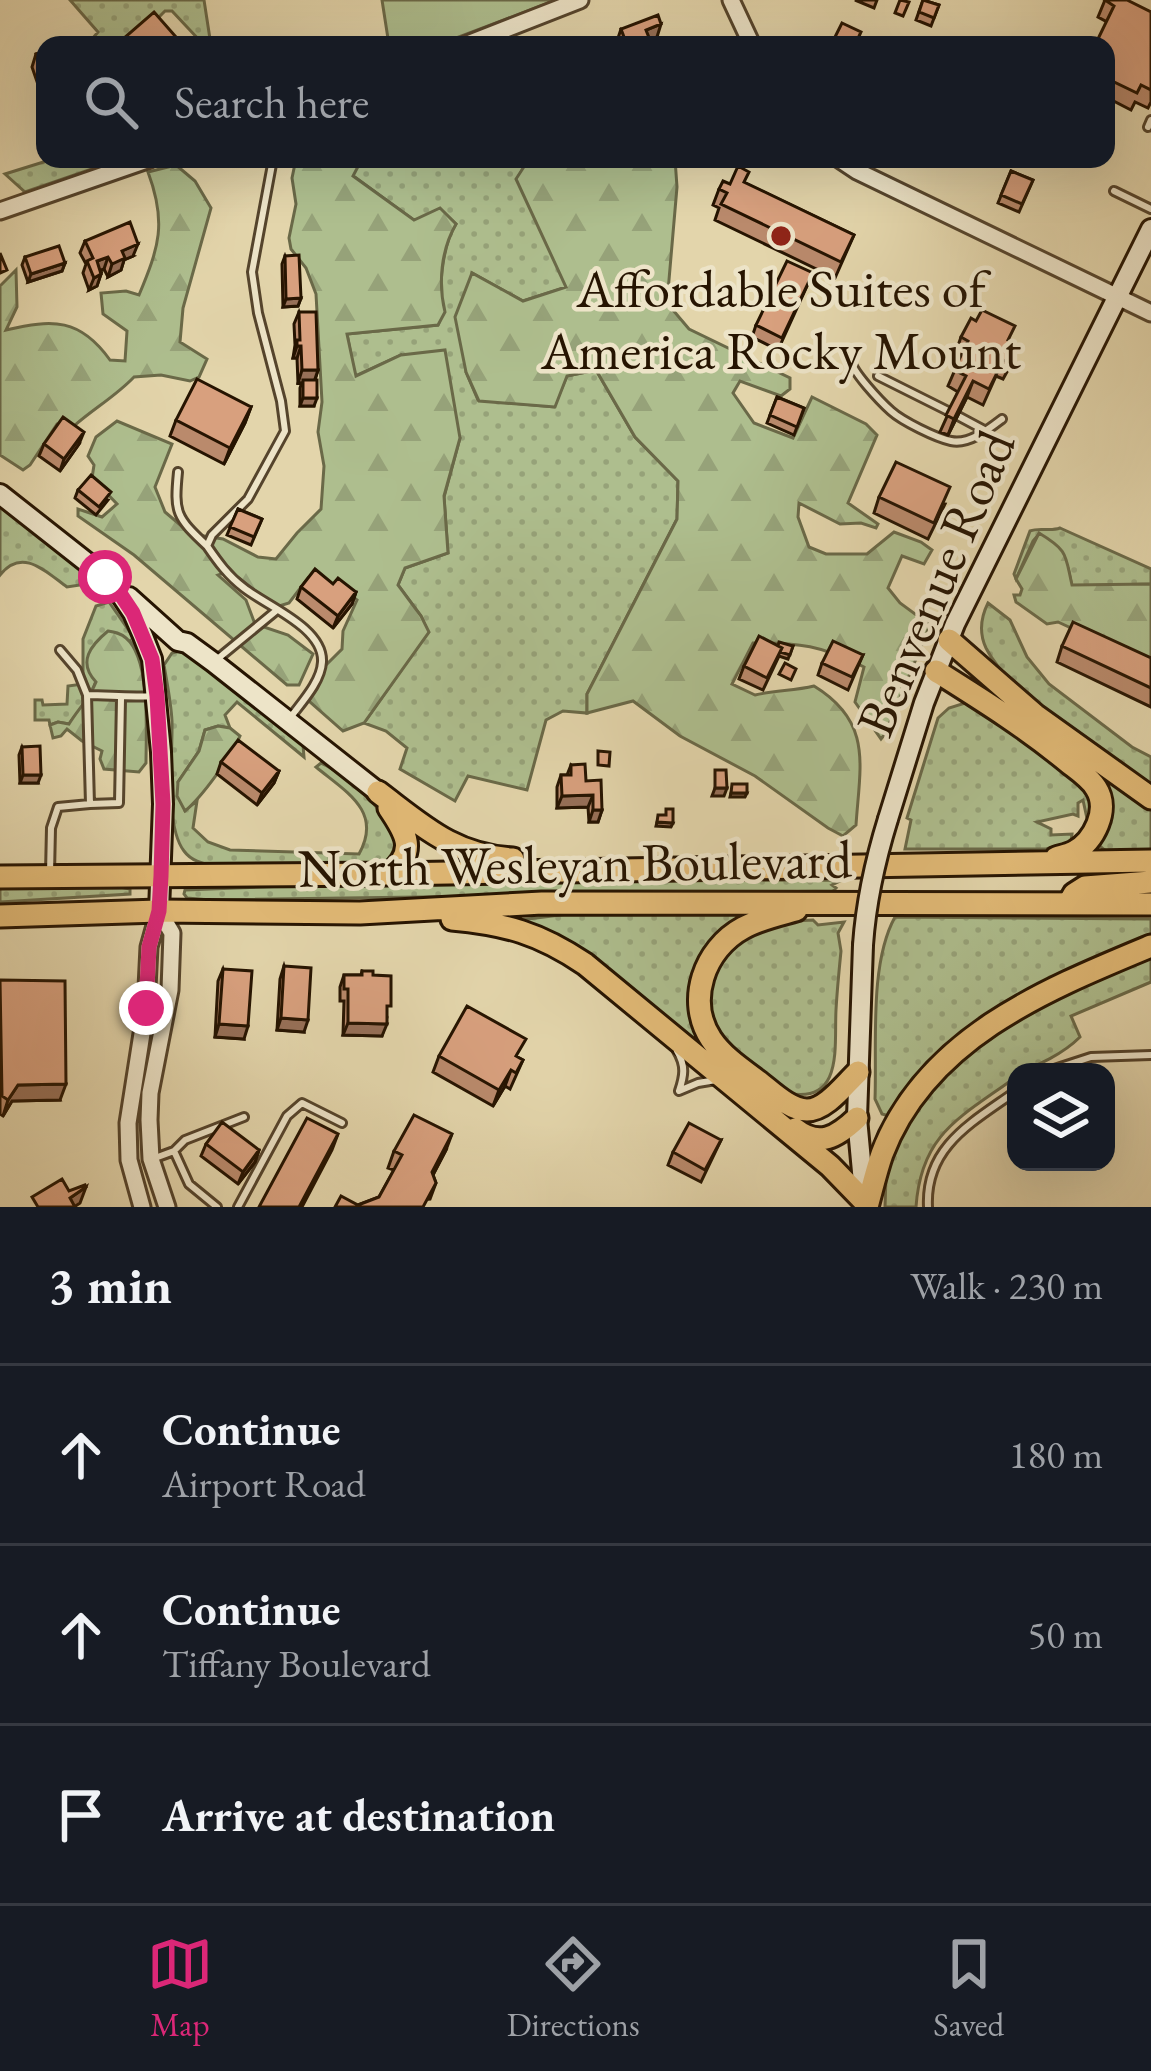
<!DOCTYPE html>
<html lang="en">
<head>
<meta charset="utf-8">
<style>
	:root { --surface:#171b24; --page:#242831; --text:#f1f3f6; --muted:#9ea1a6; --line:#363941; --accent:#db2777 }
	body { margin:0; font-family:"EB Garamond",serif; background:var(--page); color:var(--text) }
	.controls { position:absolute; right:36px; bottom:36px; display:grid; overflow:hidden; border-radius:24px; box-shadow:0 12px 48px #0002 }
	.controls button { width:108px; height:108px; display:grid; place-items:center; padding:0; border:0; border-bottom:3px solid var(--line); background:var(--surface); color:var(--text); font:60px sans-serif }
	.stop { position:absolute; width:36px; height:36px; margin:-27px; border:9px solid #db2777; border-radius:50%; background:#fff }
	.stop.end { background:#db2777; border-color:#fff; box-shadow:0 3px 12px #0008 }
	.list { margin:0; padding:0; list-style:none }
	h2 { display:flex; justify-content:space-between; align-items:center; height:156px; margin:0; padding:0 48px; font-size:51px }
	h2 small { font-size:39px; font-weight:400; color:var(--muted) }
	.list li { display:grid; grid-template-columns:78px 1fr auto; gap:36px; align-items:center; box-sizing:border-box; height:180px; padding:0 48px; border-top:3px solid var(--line) }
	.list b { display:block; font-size:45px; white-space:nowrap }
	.list p { margin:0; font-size:39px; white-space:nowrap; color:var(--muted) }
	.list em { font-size:39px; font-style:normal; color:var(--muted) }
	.icon { flex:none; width:66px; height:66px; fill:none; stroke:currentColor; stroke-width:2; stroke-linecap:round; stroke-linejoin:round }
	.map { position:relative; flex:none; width:1151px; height:1207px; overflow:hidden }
	.search { position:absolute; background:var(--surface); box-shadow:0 12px 48px #0002; left:36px; right:36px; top:36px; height:132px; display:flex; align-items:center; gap:30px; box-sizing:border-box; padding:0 42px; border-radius:24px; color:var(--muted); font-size:45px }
	.sheet { height:696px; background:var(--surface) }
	nav { display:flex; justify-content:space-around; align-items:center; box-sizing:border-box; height:168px; border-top:3px solid var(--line); background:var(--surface); font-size:33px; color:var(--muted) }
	nav a { display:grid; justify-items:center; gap:6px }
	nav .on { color:var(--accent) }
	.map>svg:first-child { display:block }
	.grass { fill:url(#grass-dots); stroke:#6a6948; stroke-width:3 }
	.forest { fill:url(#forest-firs); stroke:#6a6948; stroke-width:3 }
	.park { fill:#aebe8e; stroke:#6a6948; stroke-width:3 }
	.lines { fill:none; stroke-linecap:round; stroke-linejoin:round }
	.service-casing { stroke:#55442c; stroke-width:12 }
	.tertiary-casing { stroke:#55442c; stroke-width:21 }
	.secondary-casing { stroke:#261401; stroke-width:24 }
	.trunk-casing { stroke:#261401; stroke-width:27 }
	.service { stroke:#ede4c8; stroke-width:6 }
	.tertiary { stroke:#ede4c8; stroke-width:15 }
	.secondary { stroke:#ede4c8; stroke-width:18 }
	.trunk { stroke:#e2ba76; stroke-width:21 }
	.secondary-bridge-casing { stroke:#261401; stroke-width:24; stroke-linecap:butt }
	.secondary-bridge { stroke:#ede4c8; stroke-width:18 }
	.wall { fill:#ba8a6c; stroke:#261401; stroke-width:3 }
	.shaded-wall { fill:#977058; stroke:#261401; stroke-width:3 }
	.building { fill:#d8a07e; stroke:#261401; stroke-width:3 }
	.route { stroke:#db2777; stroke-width:15 }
	.poi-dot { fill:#8f2418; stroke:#ede4c8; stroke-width:4.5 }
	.labels { text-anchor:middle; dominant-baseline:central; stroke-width:9; stroke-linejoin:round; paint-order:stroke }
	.poi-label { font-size:54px; fill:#261401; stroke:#ede4c8 }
	.street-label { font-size:54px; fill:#261401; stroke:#ede4c8 }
</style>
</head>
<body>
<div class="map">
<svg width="1151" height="1207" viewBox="0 0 1151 1207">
	<defs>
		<pattern id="grass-dots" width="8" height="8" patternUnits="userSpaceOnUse" patternTransform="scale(3)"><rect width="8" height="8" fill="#aebe8e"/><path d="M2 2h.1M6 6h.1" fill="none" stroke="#96a279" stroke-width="1.8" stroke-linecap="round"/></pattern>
		<pattern id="forest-firs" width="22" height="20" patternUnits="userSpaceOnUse" patternTransform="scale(3)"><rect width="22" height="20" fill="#aebe8e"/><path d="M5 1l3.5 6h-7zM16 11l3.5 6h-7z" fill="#96a279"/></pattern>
	</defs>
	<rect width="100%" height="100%" fill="#e3d5ab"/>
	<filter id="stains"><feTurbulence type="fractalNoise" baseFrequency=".00167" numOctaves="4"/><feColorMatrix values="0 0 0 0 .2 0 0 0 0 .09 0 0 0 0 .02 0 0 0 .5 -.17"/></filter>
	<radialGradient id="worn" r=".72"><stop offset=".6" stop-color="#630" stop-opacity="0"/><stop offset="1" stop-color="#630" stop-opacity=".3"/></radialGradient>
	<path class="grass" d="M70 0H204L210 39 202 43 172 11H165L152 24 120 45H87L98 32Z
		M53 159H121L25 192 5 174Z
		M362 159H529L517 179 567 287 523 301 472 273 466 372 478 400 554 407 567 376 596 370 635 437 678 481 677 519 587 694V713L563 711 546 720 527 790 468 776 455 801 400 769 407 748 386 731 364 723 428 632 421 616 398 585 405 568 448 553 444 497 460 438 401 355 355 376 347 334 438 325C446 309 439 301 441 285 442 264 445 242 456 224L440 209 415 221 352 175Z
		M0 505 80 570V585L67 587C45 571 22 547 0 575Z
		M1060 528 1151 569V584L1072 586 1068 568 1039 534 1033 541 1016 579 1014 574 1030 531C1040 527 1050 532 1060 528Z
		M109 602 132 635 138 660 130 641 96 681 89 698 69 724 58 722 50 725 49 720H35V700H42L43 705 67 704 68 686 83 684V639L96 606Z
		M988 603 1010 620 1027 657 1049 684 1132 747 1151 757V788C1104 754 1012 699 986 648 979 633 981 617 988 603Z
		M180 651 211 670 303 745 304 757 237 702 225 715 230 728 218 726 205 730 199 751 178 782 185 810 197 801 193 828 208 842 230 850 359 854C383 811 346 792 316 767L321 763C343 772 393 816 395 839 396 850 390 857 383 865L217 867C205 864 192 862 184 851 164 825 173 754 172 721 171 702 167 683 164 665L172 653Z
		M965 703 984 708 1087 790 1092 811 1088 823 1083 800 1078 803V816L1073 814 1037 822 1051 829V835L1072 834 1071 842 1046 849H905L911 820 907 818 938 718 949 708Z
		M1096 770 1151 806V856C1130 855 1108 860 1096 841 1109 816 1119 793 1096 770Z
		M830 880 838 882 832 885 836 888 833 891 209 900 187 898 184 894 185 890 389 882Z
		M74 884 110 885 130 889V894L0 902V888Z
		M764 910C699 941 680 961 699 1034L691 1043 567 945 520 920 568 914Z
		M895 917 1151 919V941L946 1049 906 1090 889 1116 882 1114 875 1099C877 1045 869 964 895 917Z
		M813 920 818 925 844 922 838 933 841 951C839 971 837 991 836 1010 834 1046 844 1105 787 1093 765 1077 739 1060 721 1039 714 1030 710 1017 709 1005 705 948 764 921 813 920Z
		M1151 955V982L1071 1016 1080 1037C1064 1053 1037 1067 1016 1072V1077C961 1117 921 1133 916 1207H885L886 1176 901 1130 956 1058 1032 1006Z"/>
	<path class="forest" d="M296 159H362L353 176 414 220 440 208 456 224C441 250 438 283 445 312L438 325 347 334 356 376 401 355 445 350 460 438 444 496 448 553 405 568 398 585 421 616 429 632 364 723 343 731 309 701 324 667 342 649 343 631 357 600 336 584 328 590 308 578 289 603 276 607 230 571 218 575 246 600 255 624 288 635 313 654 299 685H287L134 555 78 516V509L102 517 117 504 92 478 94 465 88 456 96 437 117 421 172 444 155 487 165 512 191 534 223 539 258 557 276 559 297 533 321 509 324 466 318 432 322 402 316 294 306 268 291 249 289 238 296 204 292 178Z
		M529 159H675L677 187 667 303 689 329 790 378V389L781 396 740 381 733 393 754 423 793 438 812 397 866 424 877 435 848 503 878 524 876 528 861 523 840 524 799 503 798 517 809 547 826 554H867L894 532 921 542 932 550 924 564 902 556 888 588 900 603 930 625 885 734 881 739 855 702 864 667C824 646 797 642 753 643L732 684 755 695C775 690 794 691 814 686 873 722 860 765 856 825L843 836 828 828 755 776 680 736 633 701 587 713V694L677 519 678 481 635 437 596 370 567 376 555 407 479 401 466 372 455 317 472 273 523 301 566 287 516 179Z
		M176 165 195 181 211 208 183 308 180 342 207 359 199 377 190 381 161 375 134 377C116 396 93 409 74 426L57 424 30 465 23 470 0 455V286L16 270 17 307 6 330C53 319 80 318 110 360L125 361 127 331 103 314 101 293 126 291 139 295C159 247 167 223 148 172Z
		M1039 533C1069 551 1065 555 1072 585L1151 584V665L1058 622 1047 624 1016 602 1014 595H1020L1022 589 1016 579Z
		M108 631C115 632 120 633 126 638 151 659 146 732 146 763L139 772 104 769 100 759 102 751 82 741 67 729 61 736 53 738 50 725 58 722 69 724C78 709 90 698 96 682 77 662 91 645 108 631Z
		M218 726 230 728 240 736C231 757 202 797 185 811L177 796 178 782 199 751 205 730Z"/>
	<path class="park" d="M382 0H556L443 43 389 45Z"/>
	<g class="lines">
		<g class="service-casing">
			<path id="service" d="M1148 127 1151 120
				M273 159 252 272 258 313 281 401 285 431 248 499 212 535 207 546C218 562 228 576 244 588 267 606 324 628 322 662 321 682 301 703 290 718
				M1114 191 1151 209
				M854 350C853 353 851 356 851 359 850 370 882 403 891 411 902 421 936 438 951 441 969 445 989 429 1002 419
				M878 376 950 412
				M958 416 986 431
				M178 472C174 513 176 517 207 546
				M60 650 77 670 87 695
				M215 661 277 610
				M121 699 119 803 90 804 87 695C110 695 129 698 153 696
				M50 873 51 828 58 807 90 804
				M677 1051C686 1066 684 1076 679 1091
				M1045 1072 1091 1057 1151 1055
				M679 1091 698 1083 716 1080
				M174 1151 185 1140 244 1117
				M155 1158 174 1151 189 1184 217 1207
				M238 1207 287 1116 302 1103 342 1123
				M928 1207C925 1146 973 1122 1016 1091"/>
		</g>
		<g class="tertiary-casing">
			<path id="tertiary" d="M731 0 752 45
				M465 45 580 0
				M839 159 857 171 1151 313
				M0 211 150 159
				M159 911 172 933 170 990 150 1093 149 1120 151 1159 167 1207
				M142 1207 129 1160 128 1123 146 1008 149 947 159 911"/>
		</g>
		<g class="secondary-casing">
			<path id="secondary" d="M0 494 113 583 133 613 143 636 152 659 161 752 163 804 159 911
				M129 597 178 641 187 643 213 662 378 792
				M888 819 924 703 955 624 1151 229
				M863 945 857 1118 865 1204"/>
		</g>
		<g class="trunk-casing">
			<path id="trunk" d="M949 640 1035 715 1151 798
				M936 671C982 700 1027 728 1069 763 1078 770 1090 778 1096 788 1110 810 1094 841 1074 852 1068 855 1062 856 1056 858
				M378 792C423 826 454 856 513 859
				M389 808C406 833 418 852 389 874
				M0 877 389 874 1151 861
				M1069 903 1074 894 1085 887 1151 882
				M796 910C778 915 759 919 743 928 704 949 686 1001 711 1039 723 1057 743 1070 759 1082 772 1092 790 1110 807 1110 826 1110 845 1084 858 1072
				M0 916 159 911 360 913 542 903 1151 904
				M452 919C506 924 539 933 585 964L830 1166 864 1201
				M795 1129C819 1148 837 1137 857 1118
				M867 1207C872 1189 876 1171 882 1154 926 1038 1045 990 1151 946"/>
		</g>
		<use href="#service" class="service"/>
		<use href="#tertiary" class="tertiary"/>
		<use href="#secondary" class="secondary"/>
		<use href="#trunk" class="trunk"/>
		<g class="secondary-bridge-casing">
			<path id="secondary-bridge" d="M863 945C866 902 875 861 888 819"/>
		</g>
		<use href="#secondary-bridge" class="secondary-bridge"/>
	</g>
	<path class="wall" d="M855 0H877L874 8Z
		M923 0 939 5 931 26 916 20Z
		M1105 0 1151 12V102L1148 108 1135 102 1131 110 1106 97 1107 22 1098 17Z
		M621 29 657 37 650 39 652 45H618L617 41Z
		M45 51V105L32 67 36 54Z
		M1011 171 1033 180 1019 212 998 203Z
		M745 183 854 235 835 278 715 220 719 208 713 205 719 189 730 184Z
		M85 241 133 256 124 260 121 270 108 277 104 269 100 271 101 274 97 286 89 290 83 273 86 264 80 253Z
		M285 256 301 298 298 306 283 307 282 264Z
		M25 257 65 263 62 271 28 282 22 265Z
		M813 273 778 350 752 337 756 325Z
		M299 312 318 370 315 380 314 406H300V388L302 382 298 383 297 358H293L295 345 294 324Z
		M961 337 1009 340 1013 361 1003 379 996 376 983 405 967 397 948 435 940 432 958 392 948 386 961 356 955 354Z
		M777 397 804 408 794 435 767 423Z
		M251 407 245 423 224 464 170 436 176 420Z
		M44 444H79L60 471 39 456Z
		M78 490 108 500 96 515 75 498Z
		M879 497 945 504 928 539 874 513Z
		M238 509 262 519 251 545 227 535Z
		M301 587 356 592 352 604 333 628 297 599Z
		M778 646H793L788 659 779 656 763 690 739 679 744 666Z
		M1062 646 1151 658V707L1057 662Z
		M863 655 848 690 818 675 822 663Z
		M22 747 38 783H20L19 755Z
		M221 762 279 771 274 783 257 805 217 774Z
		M571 765 586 781 602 810 598 822H589L588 807 557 808V787L561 775H567Z
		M284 966 304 1032 277 1030 280 979Z
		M223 969 244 1039 215 1037 218 981Z
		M362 971 373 975 387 1017 382 1036 343 1035 344 1001H340V987L344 975H361Z
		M0 980 60 1100 12 1101 3 1116 0 1114Z
		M439 1056 519 1058 523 1060 510 1089 505 1086 493 1106 433 1072Z
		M721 1140 701 1182 668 1165 673 1152Z
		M206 1144 259 1150 255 1162 238 1184 201 1156Z
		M446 1150 433 1175 436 1183 430 1199 358 1205 379 1197 394 1170 388 1168 394 1151Z"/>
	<path class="shaded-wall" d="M661 24 657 37 642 42 646 30Z
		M138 244 133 256 124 260 121 270 108 277 112 264 122 251Z
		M108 257 104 269 93 273 97 261Z
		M65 263 62 271 28 282 31 274Z
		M101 274 97 286 89 290 94 278Z
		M301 298 298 306 283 307 286 299Z
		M297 346H301L297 358H293Z
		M302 370H318L314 382 298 383Z
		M973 381 967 397 948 435 954 419Z
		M303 398H317L314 406H300Z
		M251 407 245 423 224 464 230 448Z
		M84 432 79 444 60 471 64 459Z
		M356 592 352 604 333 628 338 616Z
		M279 771 274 783 257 805 262 793Z
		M23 775H41L38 783H20Z
		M715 788H727L724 796H712Z
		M731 793H747L745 797H730Z
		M593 795 588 807 557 808 562 796Z
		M593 810H602L598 822H589Z
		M657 822 673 823 671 827 656 826Z
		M281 1018 308 1020 304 1032 277 1030Z
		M348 1023 387 1024 382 1036 343 1035Z
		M219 1024 248 1026 244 1039 215 1037Z
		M511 1070 505 1086 493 1106 499 1090Z
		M66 1084 60 1100 12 1101 3 1116 8 1100 18 1085Z
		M338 1134 332 1150 302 1207H299Z
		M452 1134 446 1150 426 1188 432 1172Z
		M259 1150 255 1162 238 1184 243 1172Z
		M86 1187 80 1203 74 1207 70 1198Z"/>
	<path class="building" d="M900 0 909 2 903 16 895 13Z
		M923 0 939 5 934 18 919 12Z
		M1105 0H1127L1151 12V90L1141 85 1137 93 1106 78V45H1095L1114 6Z
		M154 12 183 45H116Z
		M658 15 661 24 646 30 652 45H627L621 29Z
		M842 23 861 32 855 45H831Z
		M45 51V80L36 54Z
		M738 166 749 172 744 182 854 235 841 262 721 204 727 193 719 189 723 181 730 184Z
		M1011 171 1033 180 1022 204 1001 195Z
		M130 222 138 244 122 251 125 258 112 264 108 257 97 261 101 274 94 278 87 261 93 258 85 241Z
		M59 246 65 263 31 274 25 257Z
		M0 253 7 270 0 273Z
		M299 255 301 298 286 299 285 256Z
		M787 261 813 273 782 338 756 325Z
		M982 310 1015 326 1008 340 1018 345 1009 363 999 358 993 371 997 373 989 389 973 381 954 419 946 415 966 376 954 370 968 341 961 337 971 318 976 321Z
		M299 312H316L318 370H302L301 346H297V340H300Z
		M197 379 251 407 230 448 176 420Z
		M303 380H317V398H303Z
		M777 397 804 408 797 427 770 415Z
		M63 417 84 432 64 459 44 444Z
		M896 462 950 487 934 523 879 497Z
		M91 475 111 492 99 507 78 490Z
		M238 509 262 519 254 537 230 527Z
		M315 569 333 584 338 578 356 592 338 616 301 587Z
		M1073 622 1151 658V688L1062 646Z
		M759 636 782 648 767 678 744 666Z
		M833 641 863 655 852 677 822 663Z
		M779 642 793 646 790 655 780 652 782 648 778 646Z
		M785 663 796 669 791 680 779 674Z
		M238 740 279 771 262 793 221 762Z
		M40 746 41 775H23L22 747Z
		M598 751 610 752 609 766 598 765Z
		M585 764 586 781 601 780 602 810H593V795L562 796 561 775H571V765Z
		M715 770H726L727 788H715Z
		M732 784H747V793H731Z
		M666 809H673V823L657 822 658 815H666Z
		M284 966 311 968 308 1020 281 1018Z
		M223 969 252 971 248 1026 219 1024Z
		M362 971H373V975L391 976V1006H387V1024L348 1023V989H344V975H362Z
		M0 980 65 981 66 1084 18 1085 8 1100 2 1096Z
		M467 1006 526 1039 516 1056 523 1060 516 1073 511 1070 499 1090 439 1056Z
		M414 1115 452 1134 432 1172 436 1183 423 1207H335L341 1196 358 1205 379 1197 402 1155 394 1151Z
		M307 1118 338 1134 299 1207H259Z
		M222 1122 259 1150 243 1172 206 1144Z
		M689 1123 721 1140 705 1170 673 1152Z
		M62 1179 69 1191 85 1185 86 1187 70 1198 75 1207H38L32 1197Z"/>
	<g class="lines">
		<path class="route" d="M105 577 113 583 133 613 152 659 157 696 163 804 161 876 159 911 149 947 146 1008"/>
	</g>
	<circle class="poi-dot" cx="781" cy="236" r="12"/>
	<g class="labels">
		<g class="poi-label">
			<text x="781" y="288">Affordable Suites of<tspan x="781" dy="62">America Rocky Mount</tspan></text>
		</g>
		<g class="street-label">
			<text transform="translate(935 583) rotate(-67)">Benvenue Road</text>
			<text transform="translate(575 863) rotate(-1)">North Wesleyan Boulevard</text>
		</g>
	</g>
	<rect width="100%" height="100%" filter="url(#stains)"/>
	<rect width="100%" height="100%" fill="url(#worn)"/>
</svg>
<div class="controls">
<button><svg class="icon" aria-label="layers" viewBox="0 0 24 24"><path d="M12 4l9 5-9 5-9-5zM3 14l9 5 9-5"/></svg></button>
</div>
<div class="stop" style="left:105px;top:577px"></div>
<div class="stop end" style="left:146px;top:1008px"></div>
<div class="search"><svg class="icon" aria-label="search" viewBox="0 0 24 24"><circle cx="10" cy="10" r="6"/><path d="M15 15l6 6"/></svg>Search here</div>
</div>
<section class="sheet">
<h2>3 min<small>Walk · 230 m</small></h2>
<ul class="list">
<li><svg class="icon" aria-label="ahead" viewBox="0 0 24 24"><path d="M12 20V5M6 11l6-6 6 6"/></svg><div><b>Continue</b><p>Airport Road</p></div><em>180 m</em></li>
<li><svg class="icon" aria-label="ahead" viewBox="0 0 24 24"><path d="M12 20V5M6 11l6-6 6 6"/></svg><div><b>Continue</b><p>Tiffany Boulevard</p></div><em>50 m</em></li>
<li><svg class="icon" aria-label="arrive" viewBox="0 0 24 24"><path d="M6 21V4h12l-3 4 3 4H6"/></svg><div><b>Arrive at destination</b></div></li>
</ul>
</section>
<nav>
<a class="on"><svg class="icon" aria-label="map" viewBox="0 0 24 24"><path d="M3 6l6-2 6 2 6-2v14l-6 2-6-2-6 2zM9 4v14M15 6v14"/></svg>Map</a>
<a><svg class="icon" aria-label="directions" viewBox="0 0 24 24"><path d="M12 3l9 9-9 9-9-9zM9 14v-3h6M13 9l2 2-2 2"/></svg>Directions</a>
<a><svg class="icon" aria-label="saved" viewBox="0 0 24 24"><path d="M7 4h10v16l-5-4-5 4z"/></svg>Saved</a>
</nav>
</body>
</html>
